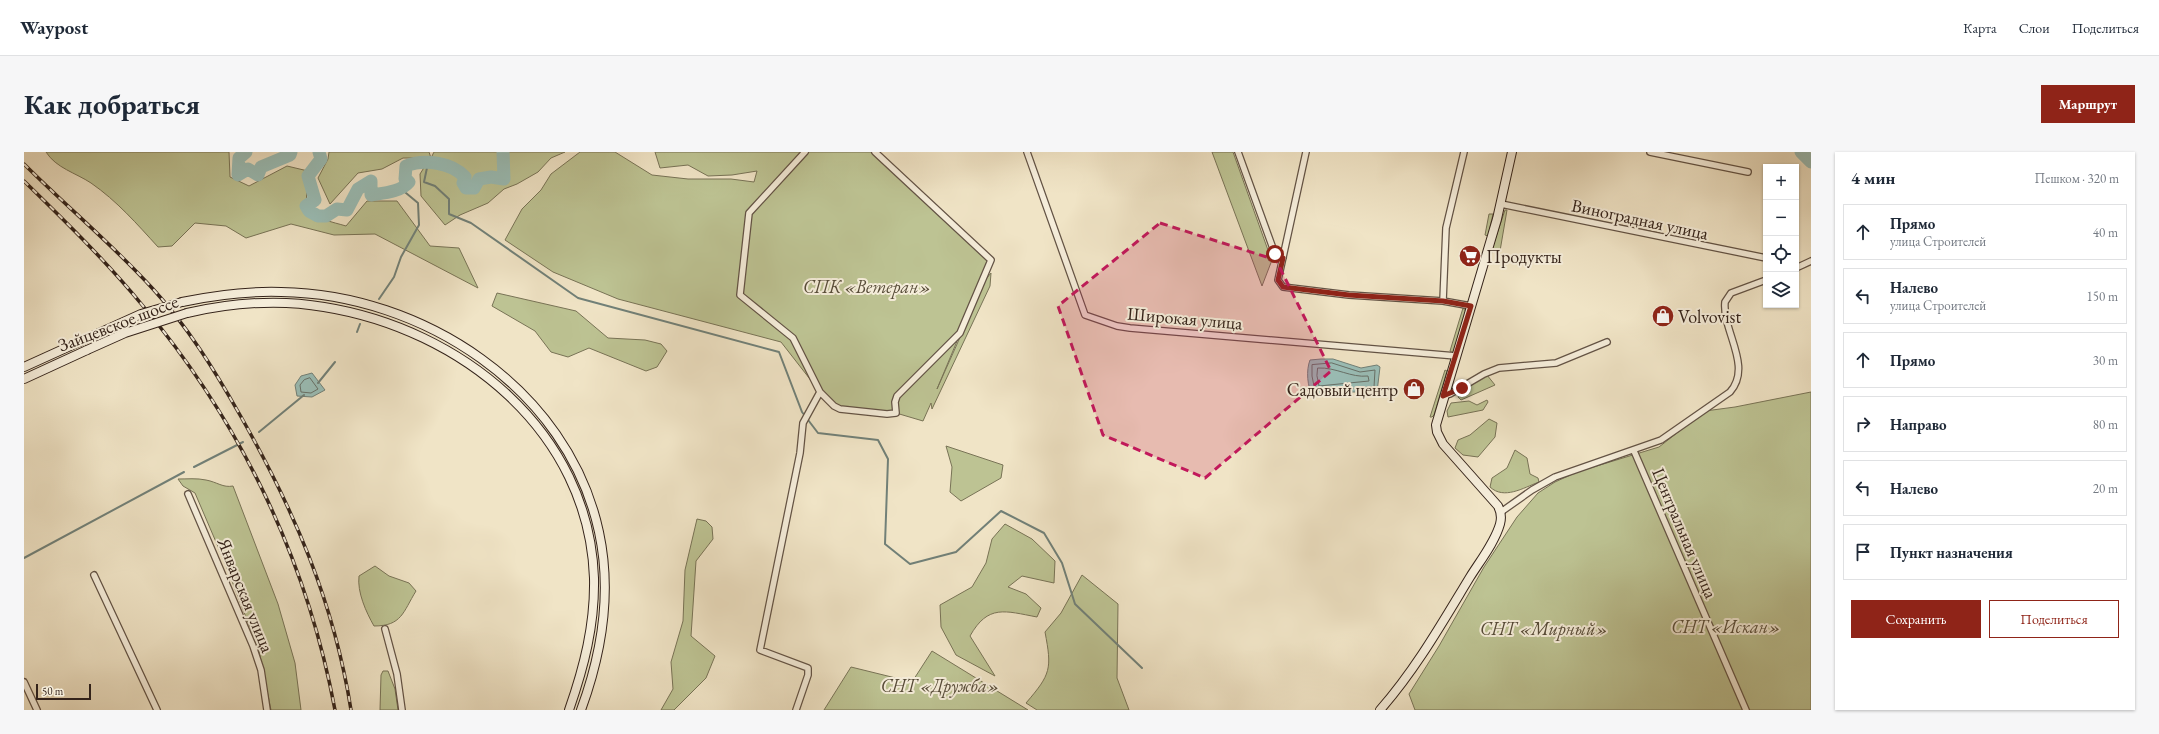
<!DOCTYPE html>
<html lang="ru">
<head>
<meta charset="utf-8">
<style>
	:root { --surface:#fff; --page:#f6f6f7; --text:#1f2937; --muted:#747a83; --line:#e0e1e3; --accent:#8f2418 }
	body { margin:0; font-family:"EB Garamond",serif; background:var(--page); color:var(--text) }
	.controls { position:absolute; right:12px; top:12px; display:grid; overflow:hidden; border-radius:0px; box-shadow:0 1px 3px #0004 }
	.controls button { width:36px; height:36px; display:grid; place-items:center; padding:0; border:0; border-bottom:1px solid var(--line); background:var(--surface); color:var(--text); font:20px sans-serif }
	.scale { position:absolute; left:12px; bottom:10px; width:55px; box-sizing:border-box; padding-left:4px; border:2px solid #34231a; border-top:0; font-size:11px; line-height:14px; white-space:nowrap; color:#34231a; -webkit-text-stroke:3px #f5edda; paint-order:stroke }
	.stop { position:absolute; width:12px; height:12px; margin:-9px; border:3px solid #8f2418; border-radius:50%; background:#fff }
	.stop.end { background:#8f2418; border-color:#fff; box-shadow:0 1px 4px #0008 }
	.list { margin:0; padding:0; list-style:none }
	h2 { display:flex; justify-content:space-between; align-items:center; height:52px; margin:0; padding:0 16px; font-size:17px }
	h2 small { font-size:13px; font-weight:400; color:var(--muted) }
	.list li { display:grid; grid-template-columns:26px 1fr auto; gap:12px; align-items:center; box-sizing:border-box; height:56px; margin:0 8px 8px; padding:0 8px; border:1px solid var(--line); border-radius:0px }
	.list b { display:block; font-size:15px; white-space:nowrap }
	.list p { margin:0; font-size:13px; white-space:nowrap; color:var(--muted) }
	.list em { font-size:13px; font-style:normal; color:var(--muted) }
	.actions { display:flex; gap:8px; padding:12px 16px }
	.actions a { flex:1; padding:9px 0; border:1px solid var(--accent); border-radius:0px; text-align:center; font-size:14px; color:var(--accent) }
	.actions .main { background:var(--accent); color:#fff }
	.icon { flex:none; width:22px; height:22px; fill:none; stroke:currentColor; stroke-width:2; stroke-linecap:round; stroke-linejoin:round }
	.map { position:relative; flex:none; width:1787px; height:558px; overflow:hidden; border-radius:0px }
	header { display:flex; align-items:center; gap:24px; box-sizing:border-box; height:56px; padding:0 20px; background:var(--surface); border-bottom:1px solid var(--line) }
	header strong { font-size:19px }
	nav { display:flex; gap:22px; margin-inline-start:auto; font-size:14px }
	.intro { display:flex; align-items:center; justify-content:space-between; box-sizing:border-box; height:96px; padding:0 24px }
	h1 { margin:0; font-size:28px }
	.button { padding:10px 18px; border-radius:0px; background:var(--accent); color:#fff; font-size:14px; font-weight:700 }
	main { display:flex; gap:24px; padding:0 24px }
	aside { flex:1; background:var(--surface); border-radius:0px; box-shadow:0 1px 3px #0004 }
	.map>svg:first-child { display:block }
	.green { fill:#bdc393; stroke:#787356 }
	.water { fill:#9abeb7; stroke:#718078 }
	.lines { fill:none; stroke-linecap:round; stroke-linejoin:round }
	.shore { stroke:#677068; stroke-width:1 }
	.stream { stroke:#718078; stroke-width:2 }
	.river { stroke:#9abeb7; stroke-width:13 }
	.street-casing { stroke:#635345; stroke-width:8 }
	.secondary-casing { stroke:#34231a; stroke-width:10 }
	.street { stroke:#f5edda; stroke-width:5.5 }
	.secondary { stroke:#f5edda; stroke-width:8 }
	.rail-casing { stroke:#34231a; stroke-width:3.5 }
	.rail { stroke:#f5edda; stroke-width:2; stroke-dasharray:6; stroke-linecap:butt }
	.secondary-bridge-casing { stroke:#34231a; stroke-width:10; stroke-linecap:butt }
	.secondary-bridge { stroke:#f5edda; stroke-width:8 }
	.route { stroke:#8f2418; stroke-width:5 }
	.marked { fill:#c2185b; fill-opacity:0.2; stroke:#c2185b; stroke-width:3; stroke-dasharray:8 5; stroke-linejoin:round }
	.labels { text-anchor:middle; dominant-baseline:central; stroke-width:4; stroke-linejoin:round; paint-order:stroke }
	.street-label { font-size:18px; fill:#34231a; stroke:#f5edda }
	.poi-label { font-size:18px; fill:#34231a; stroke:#f5edda; text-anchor:start }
	.park-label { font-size:18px; font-style:italic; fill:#564b38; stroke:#f5edda }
</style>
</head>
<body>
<header>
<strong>Waypost</strong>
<nav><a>Карта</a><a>Слои</a><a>Поделиться</a></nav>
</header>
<div class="intro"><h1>Как добраться</h1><a class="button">Маршрут</a></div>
<main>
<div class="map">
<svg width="1787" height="558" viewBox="0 0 1787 558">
	<rect width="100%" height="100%" fill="#f0e4c6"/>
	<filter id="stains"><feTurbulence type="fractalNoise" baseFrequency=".005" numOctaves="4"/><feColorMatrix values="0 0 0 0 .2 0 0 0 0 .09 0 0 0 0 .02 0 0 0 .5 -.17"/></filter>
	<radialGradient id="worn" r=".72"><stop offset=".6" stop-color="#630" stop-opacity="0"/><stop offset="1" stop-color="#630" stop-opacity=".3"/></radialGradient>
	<path class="green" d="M22 0H205L206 25 225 34 263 14 284 19 282 54C289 67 309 70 322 74L343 49H373L406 94 435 96 454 136 351 82 310 83 267 72 222 86 202 74 171 71 148 94 134 95C113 72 93 49 67 31 52 21 32 16 22 0Z
		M305 0H405L407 6 410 0H541L527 6 514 20 493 32 480 37 464 51 436 63 421 73 397 44 396 22 406 6H379L358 17 334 21 306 52 294 26 304 7Z
		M556 0H591L628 23 664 27H707L730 30 733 19 708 23 684 24 664 13 636 16 631 0H851L967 108 913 237 962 127 967 121 966 134 908 257 907 251 899 269 872 261 816 257 796 240 757 190 594 147 529 120 481 88 498 57 517 38 527 22Z
		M1188 0H1209L1245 101 1242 103 1245 109 1248 108 1238 134Z
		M1481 58H1483L1476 99 1473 101 1468 97Z
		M1465 62H1469L1464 84 1461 83Z
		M473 141 552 159 584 186 621 188 637 192 643 199 633 215 622 219 565 196 544 205 527 200 511 179 468 154Z
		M1439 156 1443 161 1429 201 1426 199Z
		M1421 218 1423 219 1410 263 1408 265H1406Z
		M1463 223 1471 233 1437 248 1434 245 1437 240Z
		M1787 240V558H1391L1385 542 1415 494 1460 415 1493 365 1514 341 1531 330 1553 320 1635 295 1681 259 1711 255Z
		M1463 248 1464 250 1459 258 1424 265 1423 259 1427 251 1445 249 1453 253Z
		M1465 267 1473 271 1471 285 1454 305 1439 303 1431 296 1434 288 1446 283Z
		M922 294 979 313 977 326 937 349 926 340 928 315Z
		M1491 298 1503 306 1506 322 1514 326 1515 330C1499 336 1480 348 1466 335L1468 326 1483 316Z
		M154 327C163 327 173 326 182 328 193 330 199 336 209 334L254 452 271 511 277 558H247L235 499 201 411 171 341 159 334Z
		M673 367 682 369 688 375 689 387 672 409 667 484 691 504 682 526 650 558H637L649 537 647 510 659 469 661 418Z
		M981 372 1008 387 1031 409 1030 431 998 424 984 435 1002 442 1017 456 1013 465C981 459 964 452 946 484L971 524 932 503 917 475 916 453 948 435 962 411 968 387Z
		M351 414 365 424 385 431 392 439C379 460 378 474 350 474 342 460 333 440 335 424Z
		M1058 423 1094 452 1093 526 1105 558H1013L1002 551C1027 522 1028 517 1021 480L1037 461Z
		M908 499 1004 558H800L827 515 888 530Z
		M359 519H364L371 537 374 558H356L357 523Z"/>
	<path class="water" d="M1297 207H1309L1337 216 1353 213 1356 215 1353 240H1318L1289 244C1283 235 1282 218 1286 208Z
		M288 221 301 238 288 245 273 244 271 233 277 224Z"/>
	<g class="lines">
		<path class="shore" d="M1308 211 1336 220 1351 218 1350 235 1291 239 1288 224V213Z
			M1294 216C1312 215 1327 226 1344 224L1345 229 1295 234 1293 224Z
			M286 226 294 237 287 241 277 240 276 233 280 228Z"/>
		<path class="stream" d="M404 11 400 30 411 34 425 47V62L447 71 554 146 755 200 778 260 794 281 854 288 864 307 861 392 886 412 932 400 977 359 1020 381 1038 411 1051 452 1118 516
			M355 147 370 125 377 105 395 73 394 51 376 36
			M333 180 336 172
			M294 231 311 210
			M235 280 280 243
			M170 315 219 290
			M0 406 160 320"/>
		<path class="river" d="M222 0 215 6 214 23 224 17 234 23 237 15 266 3 267 0
			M295 0 297 7 284 24 291 48 282 54 285 59 294 64H302L313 57 323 58 334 37 347 29V43C359 41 377 40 385 30L381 27 382 14C400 7 427 10 441 25L439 31 442 36H450L455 27 467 25 480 27 479 0
			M1777 0 1787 10"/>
		<g class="street-casing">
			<path id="street" d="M781 0 725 61 716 143 769 186 796 240 810 254 816 257 863 262 872 261 871 250 873 244 936 181 967 108 851 0
				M1003 0 1061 163 1093 174 1106 176 1432 204
				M1214 0 1251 102 1259 106
				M1282 0 1254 128 1259 135 1325 143 1419 149 1447 154
				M1626 0 1724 20
				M1477 52 1742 106
				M1772 116 1787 109
				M1419 149 1422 76 1440 0
				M1420 244 1426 242 1460 222 1475 216 1532 211 1583 190
				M1610 299 1722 558
				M164 342 229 494 237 518 243 558
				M1477 360 1508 338 1531 325 1637 288 1706 240C1729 214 1698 179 1701 150L1707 141 1742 128
				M70 423 133 558
				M361 477 373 522 378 558
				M0 530 13 558
				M772 558 784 523V516L736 498 776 301 779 271 796 240"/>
		</g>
		<g class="secondary-casing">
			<path id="secondary" d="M158 150C191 143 223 139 257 140 398 142 544 236 575 380 588 440 578 501 557 558
				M163 161C207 151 255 147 300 155 437 177 565 279 570 426 571 473 560 515 545 558
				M0 215 55 190
				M0 227 63 198
				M1356 558C1392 517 1418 471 1446 425 1456 409 1471 390 1476 372 1478 365 1477 360 1474 354L1419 292 1413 280 1412 273 1473 67 1488 0"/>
		</g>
		<use href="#street" class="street"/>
		<use href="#secondary" class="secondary"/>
		<g class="rail-casing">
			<path id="rail" d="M0 12C42 54 89 93 129 137 164 175 191 219 216 263 270 358 310 450 327 558
				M0 29C41 69 83 110 119 154 217 271 283 408 311 558"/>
		</g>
		<use href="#rail" class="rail"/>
		<g class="secondary-bridge-casing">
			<path id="secondary-bridge" d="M55 190 117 162 158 150
				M63 198 101 181 163 161"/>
		</g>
		<use href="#secondary-bridge" class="secondary-bridge"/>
	</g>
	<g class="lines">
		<path class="route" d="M1251 102 1259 106 1254 128 1259 135 1325 143 1419 149 1447 154 1419 244 1438 236"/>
	</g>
	<path class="marked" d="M1136 71 1252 108 1307 219 1181 326 1079 283 1034 154Z"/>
	<defs>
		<g id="supermarket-disc" transform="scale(1.15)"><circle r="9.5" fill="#8f2418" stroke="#f5edda"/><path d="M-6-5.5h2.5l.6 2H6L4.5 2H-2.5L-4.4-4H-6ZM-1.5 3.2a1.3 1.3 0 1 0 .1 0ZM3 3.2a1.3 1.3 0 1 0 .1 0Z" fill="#fff"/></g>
		<g id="shop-disc" transform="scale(1.15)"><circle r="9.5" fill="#8f2418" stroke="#f5edda"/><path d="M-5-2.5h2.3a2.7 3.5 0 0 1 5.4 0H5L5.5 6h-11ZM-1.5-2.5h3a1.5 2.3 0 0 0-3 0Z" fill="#fff"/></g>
	</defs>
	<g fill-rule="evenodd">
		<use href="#supermarket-disc" x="1446" y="104"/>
		<use href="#shop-disc" x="1639" y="164"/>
		<use href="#shop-disc" x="1390" y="237"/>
	</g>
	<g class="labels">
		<g class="street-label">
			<text transform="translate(1616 67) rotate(12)">Виноградная улица</text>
			<text transform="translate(1161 166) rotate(5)">Широкая улица</text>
			<text transform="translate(94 171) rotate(-21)">Зайцевское шоссе</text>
			<text transform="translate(1661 381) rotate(67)">Центральная улица</text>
			<text transform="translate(222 443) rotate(68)">Январская улица</text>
		</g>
		<g class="poi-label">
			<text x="1462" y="104">Продукты</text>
			<text x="1654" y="164">Volvovist</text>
			<text x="1374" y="237" text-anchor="end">Садовый центр</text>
		</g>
		<g class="park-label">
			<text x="843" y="134">СПК «Ветеран»</text>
			<text x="1702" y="474">СНТ «Искан»</text>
			<text x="1520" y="476">СНТ «Мирный»</text>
			<text x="916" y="533">СНТ «Дружба»</text>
		</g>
	</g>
	<rect width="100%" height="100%" filter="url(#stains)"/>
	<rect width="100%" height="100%" fill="url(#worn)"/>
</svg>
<div class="controls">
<button>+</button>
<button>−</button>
<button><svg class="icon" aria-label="locate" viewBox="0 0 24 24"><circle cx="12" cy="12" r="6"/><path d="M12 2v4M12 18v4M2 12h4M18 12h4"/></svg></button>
<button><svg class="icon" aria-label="layers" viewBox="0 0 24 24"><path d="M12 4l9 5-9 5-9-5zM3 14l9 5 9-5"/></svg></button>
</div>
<div class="scale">50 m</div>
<div class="stop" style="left:1251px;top:102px"></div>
<div class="stop end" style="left:1438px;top:236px"></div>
</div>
<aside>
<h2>4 мин<small>Пешком · 320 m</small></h2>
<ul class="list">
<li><svg class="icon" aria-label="ahead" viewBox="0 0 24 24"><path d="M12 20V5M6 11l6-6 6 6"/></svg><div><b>Прямо</b><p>улица Строителей</p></div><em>40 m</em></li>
<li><svg class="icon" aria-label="left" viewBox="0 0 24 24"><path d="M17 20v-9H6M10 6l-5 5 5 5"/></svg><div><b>Налево</b><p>улица Строителей</p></div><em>150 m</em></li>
<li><svg class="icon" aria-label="ahead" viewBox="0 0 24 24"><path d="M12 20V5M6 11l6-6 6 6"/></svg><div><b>Прямо</b></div><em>30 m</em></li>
<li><svg class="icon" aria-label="right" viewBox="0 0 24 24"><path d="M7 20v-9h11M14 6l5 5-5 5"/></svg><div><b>Направо</b></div><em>80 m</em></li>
<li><svg class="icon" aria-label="left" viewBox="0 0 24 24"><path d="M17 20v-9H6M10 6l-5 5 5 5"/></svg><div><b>Налево</b></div><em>20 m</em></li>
<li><svg class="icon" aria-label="arrive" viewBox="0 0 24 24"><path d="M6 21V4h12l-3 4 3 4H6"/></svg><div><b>Пункт назначения</b></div></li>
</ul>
<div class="actions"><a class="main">Сохранить</a><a>Поделиться</a></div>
</aside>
</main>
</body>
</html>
